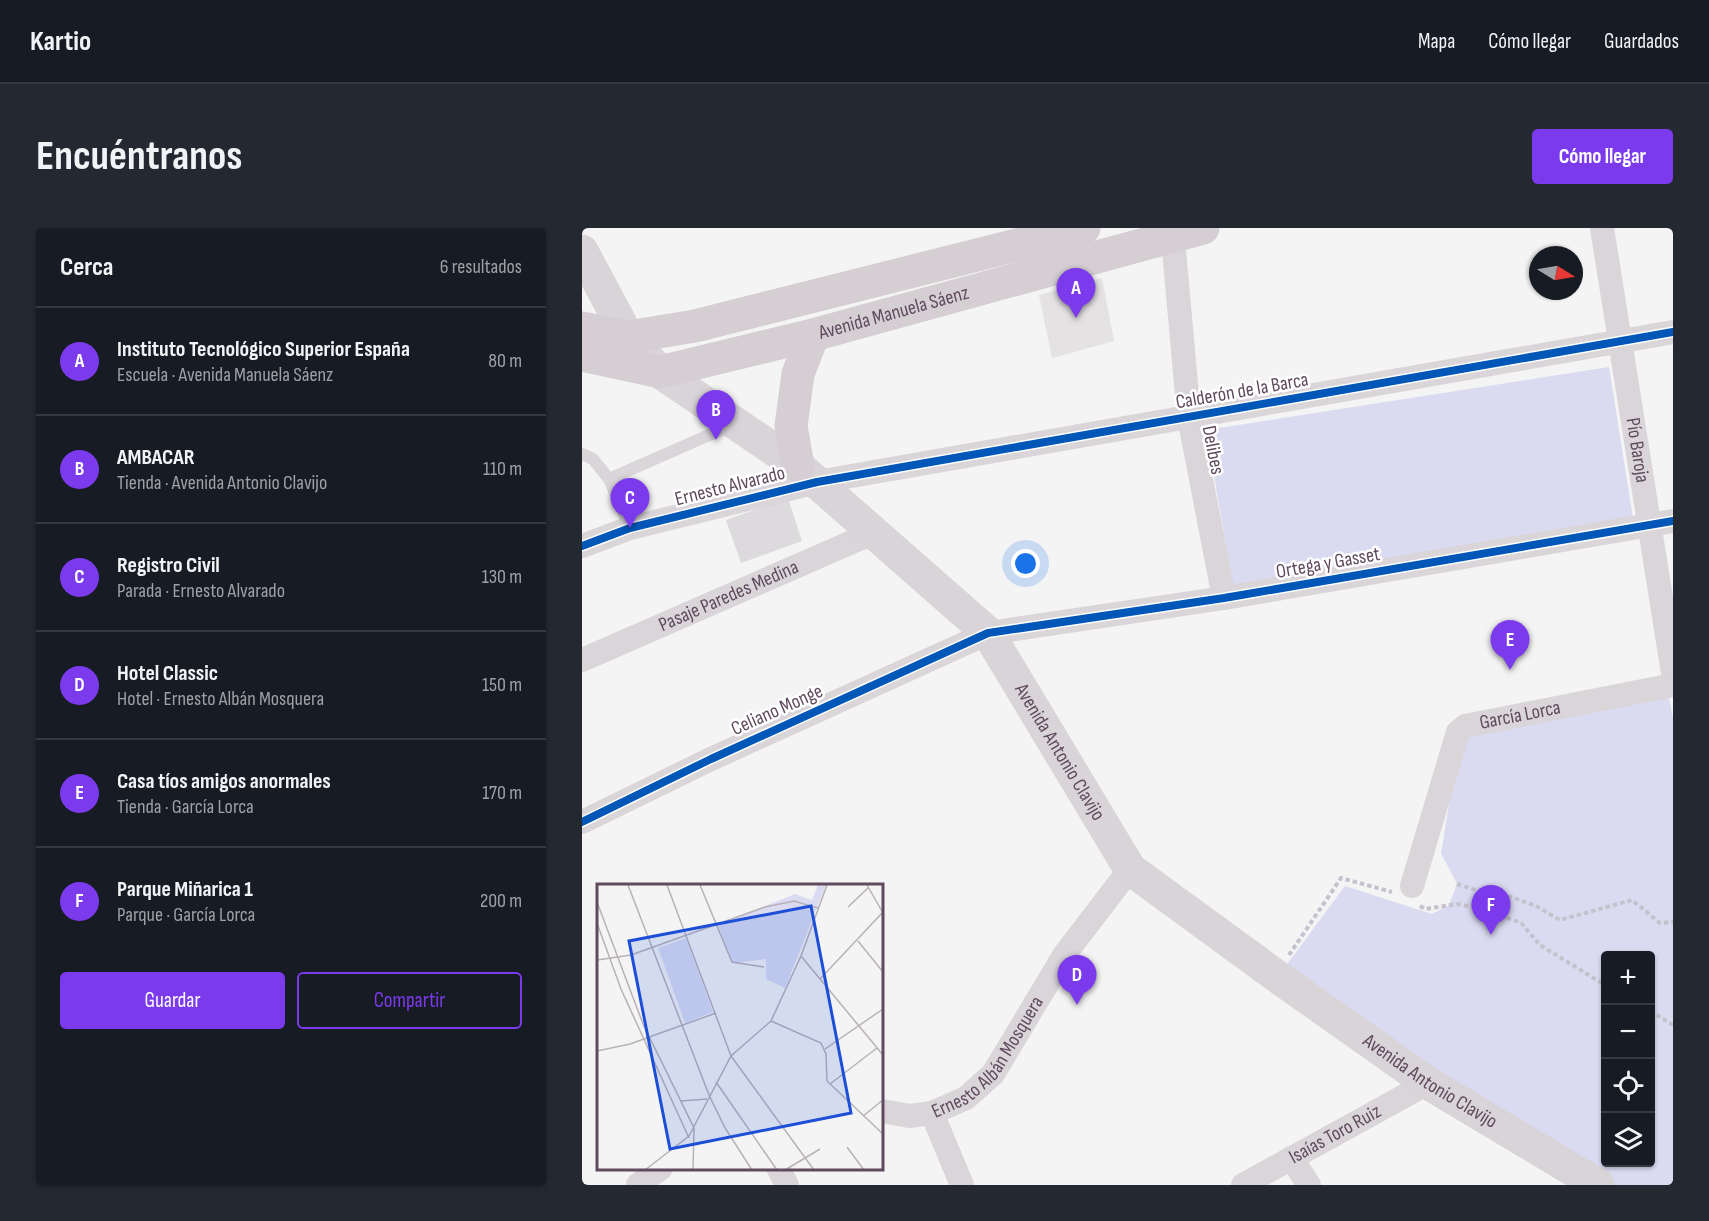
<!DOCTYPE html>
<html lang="es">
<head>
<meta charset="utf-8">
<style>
	:root { --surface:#171b24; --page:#242831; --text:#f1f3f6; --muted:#9ea1a6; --line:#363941; --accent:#7c3aed }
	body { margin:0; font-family:"Sofia Sans Condensed",sans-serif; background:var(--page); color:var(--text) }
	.controls { position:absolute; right:18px; bottom:18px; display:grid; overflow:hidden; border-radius:6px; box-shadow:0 2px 4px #0004 }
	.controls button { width:54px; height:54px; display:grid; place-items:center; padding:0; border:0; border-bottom:2px solid var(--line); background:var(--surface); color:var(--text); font:30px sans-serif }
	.compass { position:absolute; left:947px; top:18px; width:54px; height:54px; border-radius:50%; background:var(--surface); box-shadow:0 2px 4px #0004; rotate:101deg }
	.you { position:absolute; left:444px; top:336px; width:21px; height:21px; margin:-15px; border:4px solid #fff; border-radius:50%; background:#1a73e8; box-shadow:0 0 0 9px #1a73e833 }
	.badge { display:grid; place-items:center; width:39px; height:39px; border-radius:50%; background:var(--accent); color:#fff; font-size:20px; font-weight:700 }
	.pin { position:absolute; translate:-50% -50px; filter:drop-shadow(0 2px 3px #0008) }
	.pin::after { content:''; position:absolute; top:32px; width:21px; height:18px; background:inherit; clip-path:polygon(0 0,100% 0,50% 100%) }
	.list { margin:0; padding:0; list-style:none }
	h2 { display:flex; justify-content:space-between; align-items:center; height:78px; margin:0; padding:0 24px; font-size:26px }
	h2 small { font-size:20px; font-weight:400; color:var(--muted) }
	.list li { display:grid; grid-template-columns:39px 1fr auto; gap:18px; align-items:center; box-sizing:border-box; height:108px; padding:0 24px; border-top:2px solid var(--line) }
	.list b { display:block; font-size:22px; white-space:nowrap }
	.list p { margin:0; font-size:20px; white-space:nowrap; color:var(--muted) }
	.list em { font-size:20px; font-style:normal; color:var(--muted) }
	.actions { display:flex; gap:12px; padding:18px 24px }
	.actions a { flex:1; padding:14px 0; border:2px solid var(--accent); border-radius:6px; text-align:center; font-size:21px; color:var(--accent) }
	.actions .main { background:var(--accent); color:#fff }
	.icon { flex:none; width:33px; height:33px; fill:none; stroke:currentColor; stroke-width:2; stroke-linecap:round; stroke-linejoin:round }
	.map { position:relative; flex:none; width:1091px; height:957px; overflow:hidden; border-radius:6px }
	header { display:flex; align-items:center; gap:36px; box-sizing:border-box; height:84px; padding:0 30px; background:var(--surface); border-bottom:2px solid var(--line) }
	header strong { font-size:28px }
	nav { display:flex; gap:33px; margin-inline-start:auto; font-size:21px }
	.intro { display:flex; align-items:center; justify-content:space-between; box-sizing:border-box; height:144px; padding:0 36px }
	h1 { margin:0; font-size:42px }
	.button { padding:15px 27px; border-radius:6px; background:var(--accent); color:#fff; font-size:21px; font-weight:700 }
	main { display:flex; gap:36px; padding:0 36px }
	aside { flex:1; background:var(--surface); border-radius:6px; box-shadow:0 2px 4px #0004 }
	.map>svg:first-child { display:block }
	.education { fill:#e4e2e3 }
	.green { fill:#dadbf1; fill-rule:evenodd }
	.building { fill:#dcdadc }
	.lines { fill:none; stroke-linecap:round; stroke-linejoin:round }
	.path { stroke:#c5c2ce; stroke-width:4; stroke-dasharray:4.5 3; stroke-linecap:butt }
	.service { stroke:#d9d5d9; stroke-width:12 }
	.minor { stroke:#d9d5d9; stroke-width:24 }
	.secondary { stroke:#d9d4d8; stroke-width:33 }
	.primary { stroke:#d5cfd4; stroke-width:33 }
	.cycleway-casing { stroke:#fff; stroke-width:11 }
	.cycleway { stroke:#0057b8; stroke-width:8 }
	.labels { text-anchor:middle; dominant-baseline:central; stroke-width:5; stroke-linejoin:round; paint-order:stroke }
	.street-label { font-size:20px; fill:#604b5e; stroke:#fff }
	.inset-road { fill:none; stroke:#b9b0b8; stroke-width:1.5 }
	.view { fill:#1d4ed8; fill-opacity:0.15; stroke:#1d4ed8; stroke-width:3 }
	.inset-edge { fill:none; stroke:#604b5e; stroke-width:3 }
</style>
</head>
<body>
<header>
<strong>Kartio</strong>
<nav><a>Mapa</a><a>Cómo llegar</a><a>Guardados</a></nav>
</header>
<div class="intro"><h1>Encuéntranos</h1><a class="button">Cómo llegar</a></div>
<main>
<aside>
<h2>Cerca<small>6 resultados</small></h2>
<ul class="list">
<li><span class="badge">A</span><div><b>Instituto Tecnológico Superior España</b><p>Escuela · Avenida Manuela Sáenz</p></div><em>80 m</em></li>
<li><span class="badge">B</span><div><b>AMBACAR</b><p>Tienda · Avenida Antonio Clavijo</p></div><em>110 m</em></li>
<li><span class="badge">C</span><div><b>Registro Civil</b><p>Parada · Ernesto Alvarado</p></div><em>130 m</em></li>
<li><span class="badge">D</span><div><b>Hotel Classic</b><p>Hotel · Ernesto Albán Mosquera</p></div><em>150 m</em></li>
<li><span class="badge">E</span><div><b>Casa tíos amigos anormales</b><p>Tienda · García Lorca</p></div><em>170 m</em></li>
<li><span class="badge">F</span><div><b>Parque Miñarica 1</b><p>Parque · García Lorca</p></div><em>200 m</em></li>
</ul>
<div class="actions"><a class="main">Guardar</a><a>Compartir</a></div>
</aside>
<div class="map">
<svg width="1091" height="957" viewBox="0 0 1091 957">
	<rect width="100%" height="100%" fill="#f4f4f4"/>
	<path class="education" d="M520 50 532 113 470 130 457 67Z"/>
	<path class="green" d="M1027 139 1051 290 651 357 624 202Z
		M1086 465 1091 490V957H1023L700 743 763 658 850 686 867 677 875 656 859 625 879 503ZM1023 728H1068V934H1023Z"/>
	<path class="building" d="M206 270 220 313 159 335 144 292Z"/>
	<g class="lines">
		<path class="path" d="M875 656 909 667 929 669 954 678 978 692 1050 672 1078 695 1091 694
			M838 678 843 681 875 676 900 681 939 695 958 717 1023 757
			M707 727 759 650 810 664
			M1068 783 1091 797"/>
		<path class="service" d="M0 226 11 231 27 251
			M48 300 27 251 150 197"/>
		<g class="minor">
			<path d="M590 0 607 189 642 370"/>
			<path id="s1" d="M1020 0 1091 445"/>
			<path d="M0 318 48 300 235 254 1091 104"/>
			<path id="s2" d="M0 432 293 304"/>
			<path d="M0 594 129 531 406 405 642 370 1091 293"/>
			<path id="s3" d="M830 658 876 504 883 498 1091 457"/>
			<path id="s4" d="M300 883 327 888 350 885 384 870 411 846 483 726 548 641"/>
			<path d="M350 885 380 957"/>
			<path d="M709 930 727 957"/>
			<path d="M196 940 205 957"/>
			<path d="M56 957 79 940"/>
			<path id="s5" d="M661 957 846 855"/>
		</g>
		<path class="secondary" id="s6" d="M0 23 46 109 78 144 216 238 406 405 548 641 693 747 846 855 1016 957"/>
		<g class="primary">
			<path d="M0 100 46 109 113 98 502 0"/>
			<path id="s7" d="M0 127 78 144 231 107 621 0"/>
			<path d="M216 238 209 198 216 146 231 107"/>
		</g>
		<g class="cycleway-casing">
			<path id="cycleway" d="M0 318 48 300 235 254 1091 104
				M0 594 129 531 406 405 642 370 1091 293"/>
		</g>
		<use href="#cycleway" class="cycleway"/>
	</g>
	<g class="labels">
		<g class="street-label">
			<text stroke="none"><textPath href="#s7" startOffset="321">Avenida Manuela Sáenz</textPath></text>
			<text transform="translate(660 163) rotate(-10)">Calderón de la Barca</text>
			<text transform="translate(631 222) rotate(79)">Delibes</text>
			<text stroke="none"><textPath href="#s1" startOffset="225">Pío Baroja</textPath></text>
			<text transform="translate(148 258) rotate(-14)">Ernesto Alvarado</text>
			<text transform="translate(746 335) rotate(-10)">Ortega y Gasset</text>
			<text stroke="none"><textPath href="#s2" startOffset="160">Pasaje Paredes Medina</textPath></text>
			<text transform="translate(195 482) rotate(-24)">Celiano Monge</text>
			<text stroke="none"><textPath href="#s3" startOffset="226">García Lorca</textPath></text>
			<text stroke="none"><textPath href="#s6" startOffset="704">Avenida Antonio Clavijo</textPath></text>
			<text stroke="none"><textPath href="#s4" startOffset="132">Ernesto Albán Mosquera</textPath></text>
			<text stroke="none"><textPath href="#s6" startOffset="1208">Avenida Antonio Clavijo</textPath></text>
			<text stroke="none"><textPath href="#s5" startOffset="105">Isaías Toro Ruiz</textPath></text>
		</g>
	</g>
	<g transform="translate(15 656)">
		<rect width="286" height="286" fill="#f4f4f4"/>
		<path d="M221 1H229L188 104 169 95V75L136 79 121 41 198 10 215 16ZM89 54 116 128 88 139 61 64Z" fill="#dadbf1"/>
		<path class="inset-road" d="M31 1 112 211 128 244 155 286M70 1 134 172 217 286M103 1 135 78 167 83M270 1 286 29M0 18 46 140 97 244 96 286M251 23 271 4M0 39 24 105 92 254M261 57 286 88M204 72 286 171M0 76 34 71 168 23 197 17 221 24M223 95 286 28M174 137 224 159 229 170 230 197 286 250M228 165 286 125M0 167 33 160 119 129M119 198 180 286M233 200 280 164M84 217 110 215M266 232 286 216M250 263 267 286M48 286 92 252 134 172 174 137 204 72 230 1M188 286 223 265"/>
		<path class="view" d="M214 22 254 229 73 265 32 57Z"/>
		<rect width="286" height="286" class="inset-edge"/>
	</g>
</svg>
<div class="controls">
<button>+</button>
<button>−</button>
<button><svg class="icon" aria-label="locate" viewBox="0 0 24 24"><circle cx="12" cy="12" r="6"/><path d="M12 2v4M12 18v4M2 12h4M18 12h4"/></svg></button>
<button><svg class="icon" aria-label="layers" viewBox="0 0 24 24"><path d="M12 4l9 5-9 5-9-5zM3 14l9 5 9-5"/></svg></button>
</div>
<svg class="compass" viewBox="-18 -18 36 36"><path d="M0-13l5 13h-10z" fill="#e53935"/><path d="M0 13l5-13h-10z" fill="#9ea1a6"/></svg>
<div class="you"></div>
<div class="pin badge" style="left:494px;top:90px">A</div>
<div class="pin badge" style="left:134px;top:212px">B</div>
<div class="pin badge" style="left:48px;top:300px">C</div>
<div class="pin badge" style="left:495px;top:777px">D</div>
<div class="pin badge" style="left:928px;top:442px">E</div>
<div class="pin badge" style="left:909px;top:707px">F</div>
</div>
</main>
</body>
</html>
